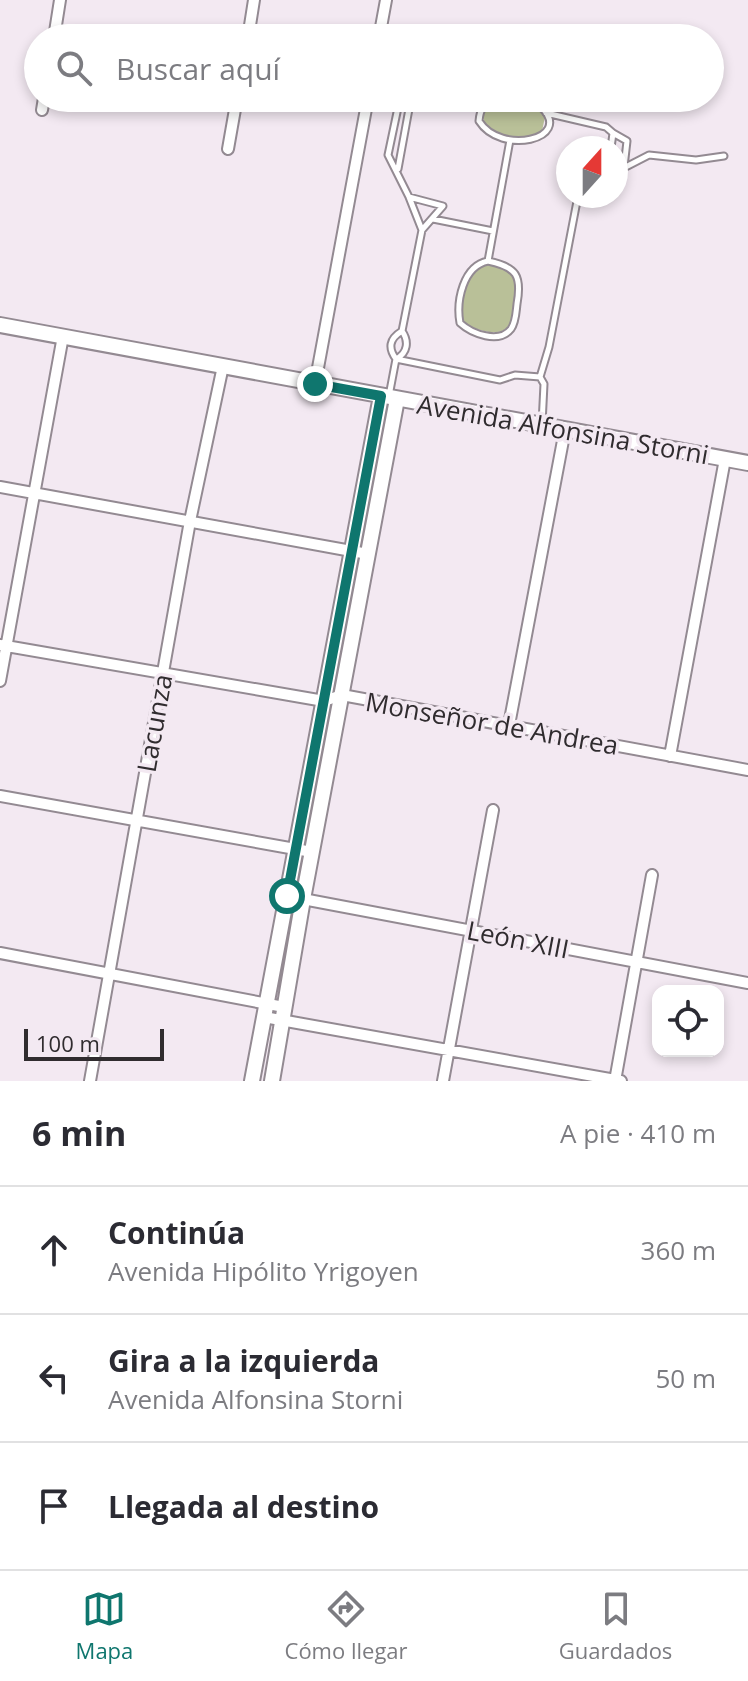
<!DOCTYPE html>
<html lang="es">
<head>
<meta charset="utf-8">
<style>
	:root { --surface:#fff; --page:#f7f7f7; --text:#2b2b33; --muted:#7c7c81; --line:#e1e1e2; --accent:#0f766e }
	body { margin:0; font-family:"Open Sans",sans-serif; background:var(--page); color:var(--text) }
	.controls { position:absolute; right:24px; bottom:24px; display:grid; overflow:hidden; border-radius:16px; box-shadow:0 4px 12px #0003 }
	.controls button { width:72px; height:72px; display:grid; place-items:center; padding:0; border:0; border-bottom:2px solid var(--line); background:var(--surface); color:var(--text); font:40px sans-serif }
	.compass { position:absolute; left:556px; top:136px; width:72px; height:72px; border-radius:50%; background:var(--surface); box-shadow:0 4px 12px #0003; rotate:21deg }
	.scale { position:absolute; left:24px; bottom:20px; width:140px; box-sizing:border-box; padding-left:8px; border:4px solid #302c2f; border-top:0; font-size:22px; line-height:28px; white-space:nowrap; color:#302c2f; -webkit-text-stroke:6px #f3e9f2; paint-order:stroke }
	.stop { position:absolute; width:24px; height:24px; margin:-18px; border:6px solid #0f766e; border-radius:50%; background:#fff }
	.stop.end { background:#0f766e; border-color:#fff; box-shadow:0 2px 8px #0008 }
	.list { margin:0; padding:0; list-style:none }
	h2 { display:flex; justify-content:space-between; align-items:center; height:104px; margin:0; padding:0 32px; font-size:34px }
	h2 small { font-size:26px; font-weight:400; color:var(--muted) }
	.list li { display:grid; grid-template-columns:52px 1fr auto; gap:24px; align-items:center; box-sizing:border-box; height:128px; padding:0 32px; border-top:2px solid var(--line) }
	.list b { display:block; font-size:30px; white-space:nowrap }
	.list p { margin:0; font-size:26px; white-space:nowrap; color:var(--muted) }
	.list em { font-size:26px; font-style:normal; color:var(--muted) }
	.icon { flex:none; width:44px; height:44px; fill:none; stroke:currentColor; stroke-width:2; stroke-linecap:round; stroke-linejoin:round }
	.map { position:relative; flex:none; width:748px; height:1081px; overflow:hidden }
	.search { position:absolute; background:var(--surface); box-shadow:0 4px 12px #0003; left:24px; right:24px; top:24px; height:88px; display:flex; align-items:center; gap:20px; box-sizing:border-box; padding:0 28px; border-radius:44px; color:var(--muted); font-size:30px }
	.sheet { height:488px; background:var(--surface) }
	nav { display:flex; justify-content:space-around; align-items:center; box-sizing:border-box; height:112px; border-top:2px solid var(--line); background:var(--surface); font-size:22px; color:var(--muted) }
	nav a { display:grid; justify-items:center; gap:4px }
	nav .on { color:var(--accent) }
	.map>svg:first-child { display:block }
	.green { fill:#b9c098 }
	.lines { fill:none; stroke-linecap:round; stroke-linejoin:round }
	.lane-casing { stroke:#938a92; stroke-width:9 }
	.street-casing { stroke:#938a92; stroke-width:14 }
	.secondary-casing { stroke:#938a92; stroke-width:18 }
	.lane { stroke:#fff; stroke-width:5 }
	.street { stroke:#fff; stroke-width:10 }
	.secondary { stroke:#fff; stroke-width:14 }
	.route { stroke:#0f766e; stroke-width:10 }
	.labels { text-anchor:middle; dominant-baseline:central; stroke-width:7; stroke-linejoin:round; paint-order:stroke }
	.street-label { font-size:26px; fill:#302c2f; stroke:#f3e9f2 }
</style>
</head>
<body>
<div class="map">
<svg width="748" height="1081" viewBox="0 0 748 1081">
	<rect width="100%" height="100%" fill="#f3e9f2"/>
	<path class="green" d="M505 102C519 103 536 105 545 117L542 131C526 143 504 138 488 129L483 118 486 107Z
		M489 264 507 269 518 286C514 309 517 339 484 331 477 329 467 327 463 319 456 304 470 266 489 264Z"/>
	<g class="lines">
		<g class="lane-casing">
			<path id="lane" d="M400 98 388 155 409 197
				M495 99 514 100 542 108C573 139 501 156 479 121 480 109 484 103 495 99Z
				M546 113 606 127 613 133 611 148
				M613 133 627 141 624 167
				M398 169 411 98
				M616 172 649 155 696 160 724 156
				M433 219 493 231
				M488 261C517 267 522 276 517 304 516 312 516 322 511 329 499 344 472 334 460 323 456 301 463 266 488 261Z
				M488 261 510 140
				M402 331 422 230 443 206 409 197 422 230
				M396 359 500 380 515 375 540 377 544 384 542 424
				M540 377 549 347 578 196
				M389 396 396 359C408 353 409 341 402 331 389 339 388 348 396 359"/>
		</g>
		<g class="street-casing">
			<path id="street" d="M54 38 60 0
				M248 38 254 0
				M379 38 386 0
				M42 110 44 98
				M228 149 237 98
				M315 384 368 98
				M0 487 368 554
				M0 645 324 701 342 695 748 770
				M0 681 63 336
				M509 725 565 430
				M670 756 725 459
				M0 796 312 852
				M287 896 748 983
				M0 953 284 1007
				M264 1017 621 1081
				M90 1081 190 521 223 366
				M443 1081 493 810
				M615 1081 652 875"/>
		</g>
		<g class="secondary-casing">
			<path id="secondary" d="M0 325 748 463
				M252 1081 381 396
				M272 1081 303 899 397 399"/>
		</g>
		<use href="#lane" class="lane"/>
		<use href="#street" class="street"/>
		<use href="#secondary" class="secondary"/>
	</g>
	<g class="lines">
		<path class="route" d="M287 896 381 396 315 384"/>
	</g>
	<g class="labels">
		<g class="street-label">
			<text transform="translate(563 429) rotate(10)">Avenida Alfonsina Storni</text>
			<text transform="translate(154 723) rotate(-80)">Lacunza</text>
			<text transform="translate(492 723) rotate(10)">Monseñor de Andrea</text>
			<text transform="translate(518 939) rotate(11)">León XIII</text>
		</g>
	</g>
</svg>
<div class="controls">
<button><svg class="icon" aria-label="locate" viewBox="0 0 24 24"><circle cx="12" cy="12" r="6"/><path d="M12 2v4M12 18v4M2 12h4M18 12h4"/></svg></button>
</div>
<svg class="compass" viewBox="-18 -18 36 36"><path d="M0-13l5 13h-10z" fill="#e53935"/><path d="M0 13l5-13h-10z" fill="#7c7c81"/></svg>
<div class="scale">100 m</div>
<div class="stop" style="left:287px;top:896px"></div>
<div class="stop end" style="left:315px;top:384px"></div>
<div class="search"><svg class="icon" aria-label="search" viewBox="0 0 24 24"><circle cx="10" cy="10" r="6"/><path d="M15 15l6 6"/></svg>Buscar aquí</div>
</div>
<section class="sheet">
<h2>6 min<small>A pie · 410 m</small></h2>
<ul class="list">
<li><svg class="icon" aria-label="ahead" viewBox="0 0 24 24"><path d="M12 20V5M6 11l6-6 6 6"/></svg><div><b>Continúa</b><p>Avenida Hipólito Yrigoyen</p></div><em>360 m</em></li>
<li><svg class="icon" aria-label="left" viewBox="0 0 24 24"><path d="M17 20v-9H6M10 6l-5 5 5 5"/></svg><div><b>Gira a la izquierda</b><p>Avenida Alfonsina Storni</p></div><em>50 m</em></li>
<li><svg class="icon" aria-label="arrive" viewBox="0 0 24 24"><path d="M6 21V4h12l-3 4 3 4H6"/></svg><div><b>Llegada al destino</b></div></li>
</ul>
</section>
<nav>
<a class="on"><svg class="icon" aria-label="map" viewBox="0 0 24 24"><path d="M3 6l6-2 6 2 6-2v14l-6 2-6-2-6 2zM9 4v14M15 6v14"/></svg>Mapa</a>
<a><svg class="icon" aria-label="directions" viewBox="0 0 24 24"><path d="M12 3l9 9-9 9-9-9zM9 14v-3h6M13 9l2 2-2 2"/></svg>Cómo llegar</a>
<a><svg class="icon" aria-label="saved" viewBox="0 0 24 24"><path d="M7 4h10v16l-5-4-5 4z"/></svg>Guardados</a>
</nav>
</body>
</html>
